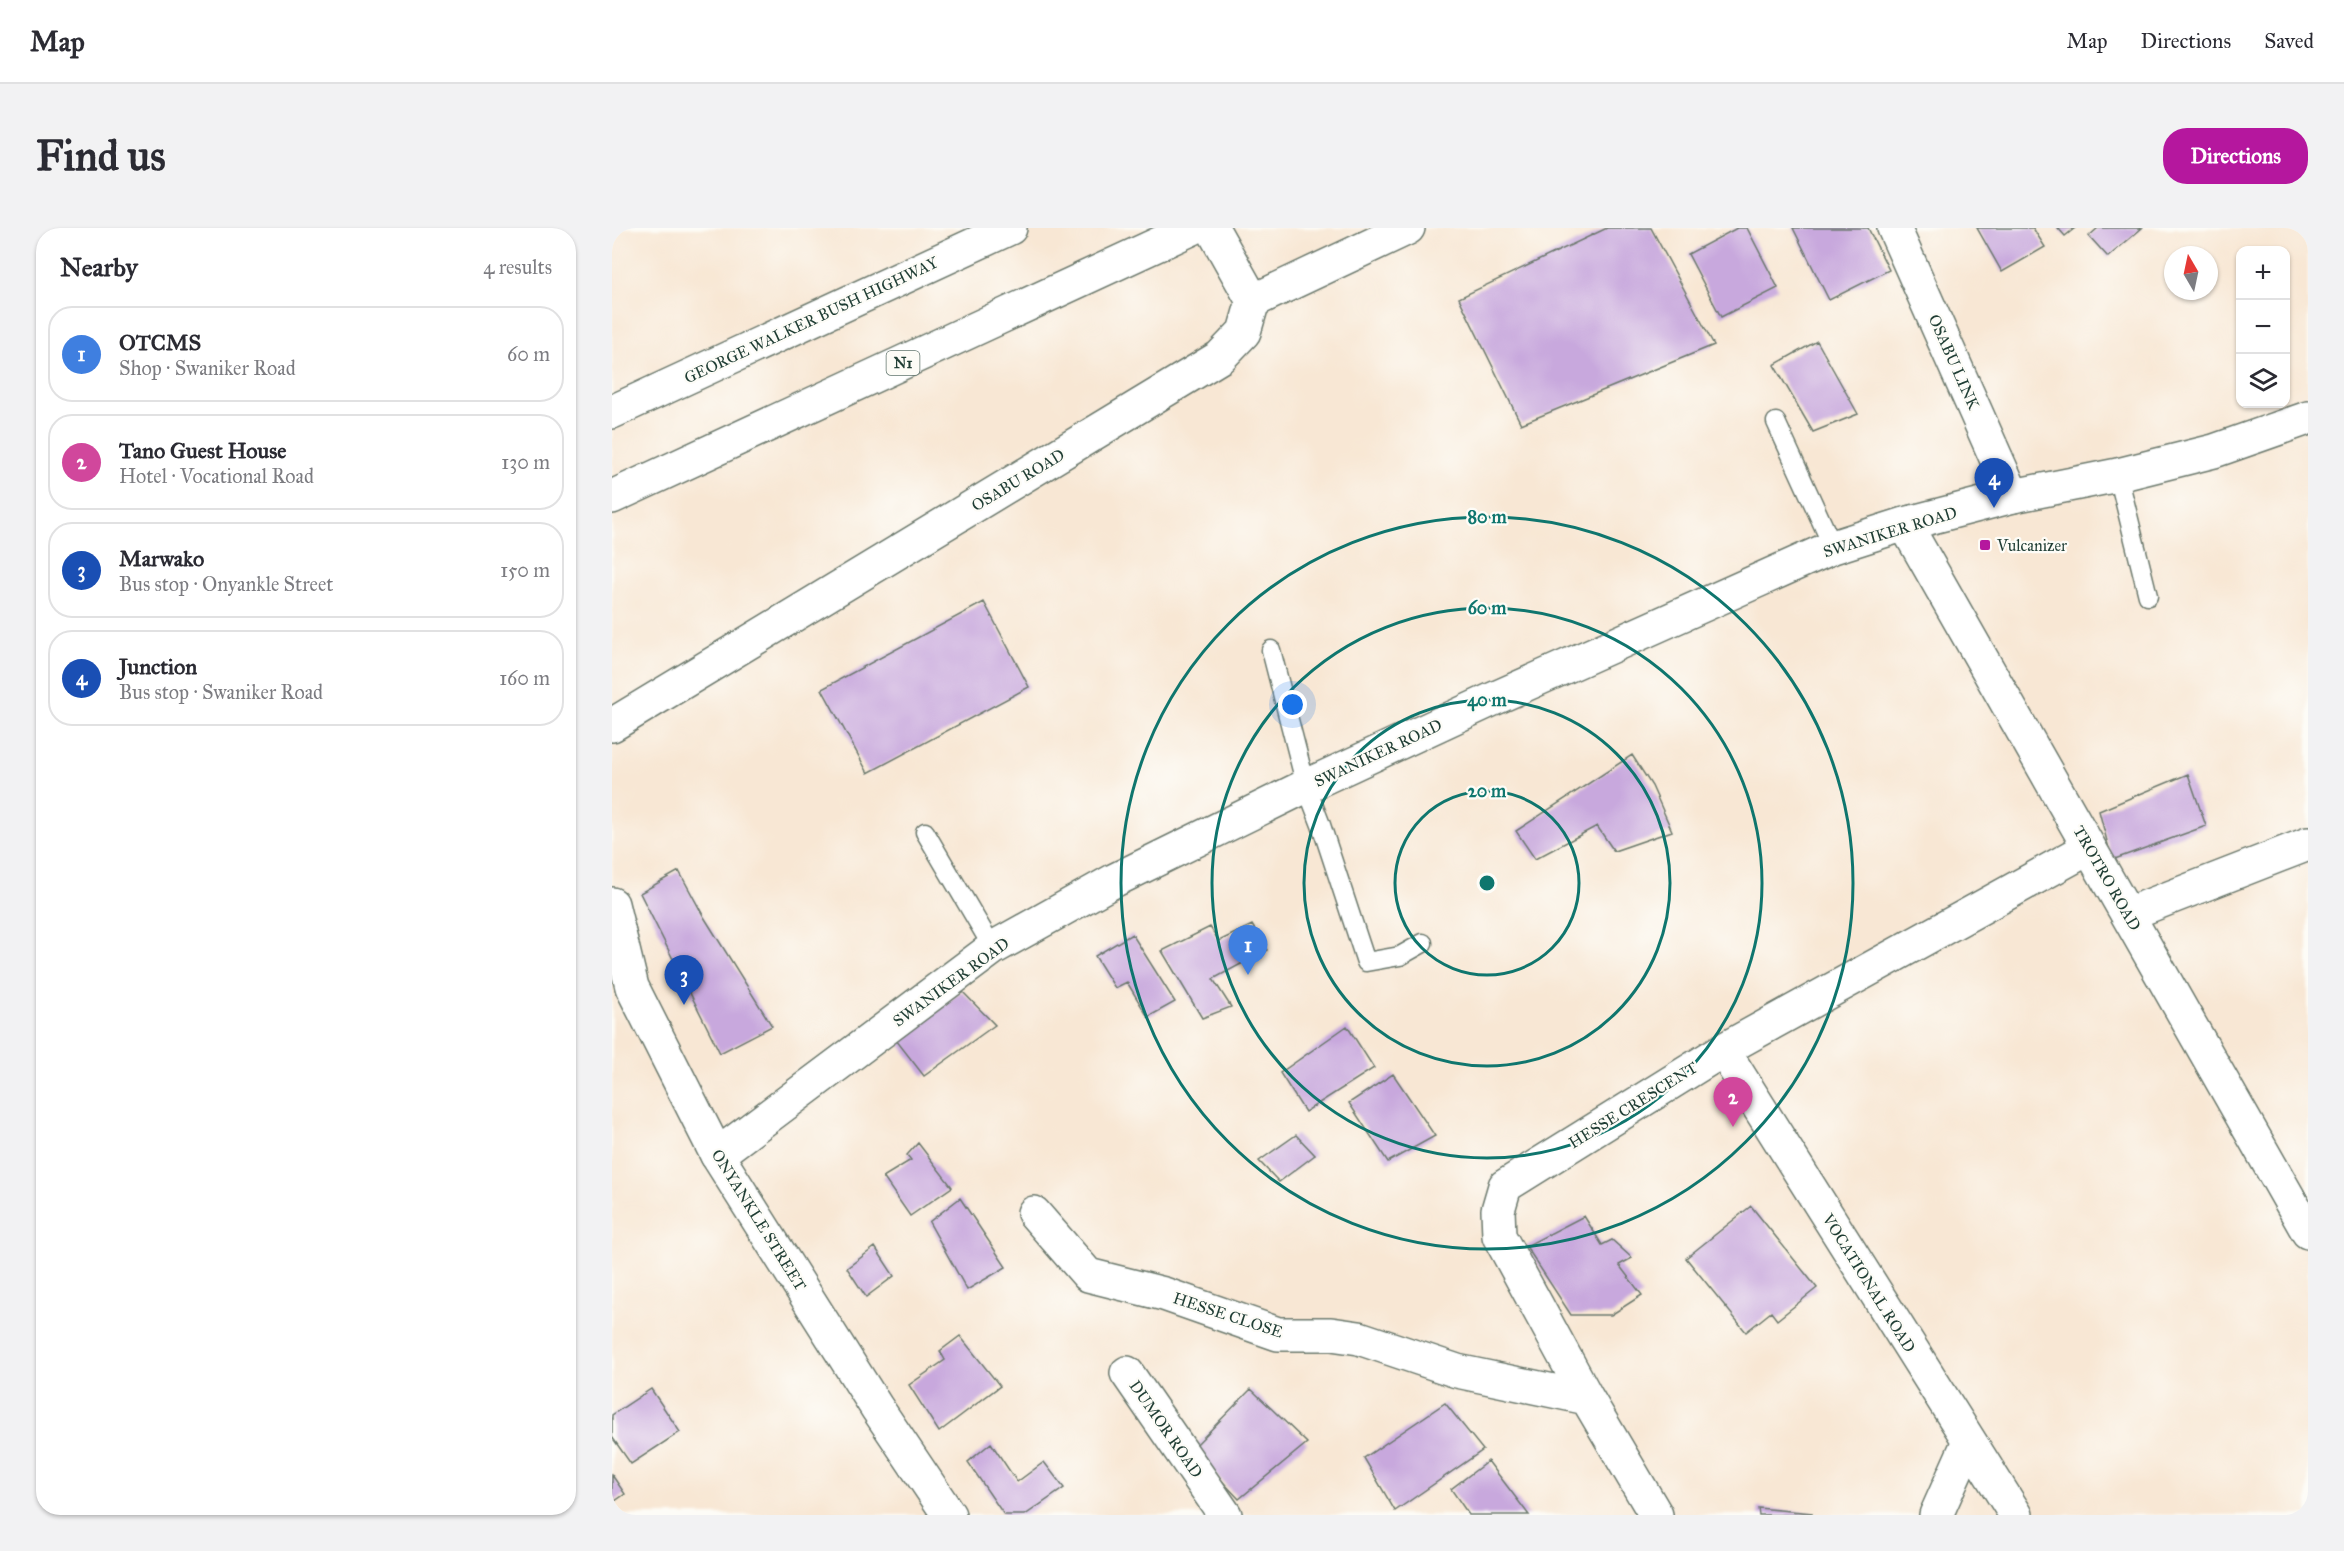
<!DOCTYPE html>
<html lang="en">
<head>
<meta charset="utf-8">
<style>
	:root { --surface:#fff; --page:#f2f2f3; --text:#2b2b33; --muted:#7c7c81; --line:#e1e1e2; --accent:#b5179e }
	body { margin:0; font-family:"IM FELL Great Primer",serif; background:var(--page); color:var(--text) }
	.controls { position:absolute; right:18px; top:18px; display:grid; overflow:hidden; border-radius:12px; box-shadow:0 2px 4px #0004 }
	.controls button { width:54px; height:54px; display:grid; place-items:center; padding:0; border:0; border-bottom:2px solid var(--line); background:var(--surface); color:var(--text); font:30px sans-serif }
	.compass { position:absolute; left:1552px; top:18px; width:54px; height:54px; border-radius:50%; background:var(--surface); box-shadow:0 2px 4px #0004; rotate:351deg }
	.you { position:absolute; left:681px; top:477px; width:21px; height:21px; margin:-15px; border:4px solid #fff; border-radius:50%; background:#1a73e8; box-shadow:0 0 0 9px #1a73e833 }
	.badge { display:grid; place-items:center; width:39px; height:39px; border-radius:50%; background:var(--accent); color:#fff; font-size:20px; font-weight:700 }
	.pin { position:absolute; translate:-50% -50px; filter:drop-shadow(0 2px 3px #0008) }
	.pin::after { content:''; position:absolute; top:32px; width:21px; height:18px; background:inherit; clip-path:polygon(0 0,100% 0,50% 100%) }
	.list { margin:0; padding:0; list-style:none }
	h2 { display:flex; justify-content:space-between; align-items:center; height:78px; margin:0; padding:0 24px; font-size:26px }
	h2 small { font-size:20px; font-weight:400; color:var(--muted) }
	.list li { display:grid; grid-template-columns:39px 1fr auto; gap:18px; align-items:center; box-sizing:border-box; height:96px; margin:0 12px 12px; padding:0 12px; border:2px solid var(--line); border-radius:24px }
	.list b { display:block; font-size:22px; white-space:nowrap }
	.list p { margin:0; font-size:20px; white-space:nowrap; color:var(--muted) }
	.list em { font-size:20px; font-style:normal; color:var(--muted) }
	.icon { flex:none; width:33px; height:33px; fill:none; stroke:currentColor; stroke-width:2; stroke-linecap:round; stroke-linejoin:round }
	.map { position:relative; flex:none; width:1696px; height:1287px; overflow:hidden; border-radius:24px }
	header { display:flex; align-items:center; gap:36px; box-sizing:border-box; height:84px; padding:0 30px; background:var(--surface); border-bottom:2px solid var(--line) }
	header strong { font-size:28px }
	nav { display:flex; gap:33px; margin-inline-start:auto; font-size:21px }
	.intro { display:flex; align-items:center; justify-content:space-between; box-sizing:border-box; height:144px; padding:0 36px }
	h1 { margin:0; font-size:42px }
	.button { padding:15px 27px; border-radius:24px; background:var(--accent); color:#fff; font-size:21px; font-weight:700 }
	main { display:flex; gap:36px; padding:0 36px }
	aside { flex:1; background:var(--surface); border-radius:24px; box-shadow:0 2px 4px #0004 }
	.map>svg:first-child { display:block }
	.building { fill:#c8a8dd }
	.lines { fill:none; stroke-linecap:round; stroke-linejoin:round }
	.lane-casing { stroke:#6b786c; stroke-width:21 }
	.street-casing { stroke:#6b786c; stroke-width:36 }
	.secondary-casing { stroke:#6b786c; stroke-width:36 }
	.highway-casing { stroke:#6b786c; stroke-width:36 }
	.lane { stroke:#fff; stroke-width:18 }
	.street { stroke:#fff; stroke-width:33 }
	.secondary { stroke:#fff; stroke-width:33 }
	.highway { stroke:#fff; stroke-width:33 }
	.ring { fill:none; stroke:#0f766e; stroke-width:3 }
	.poi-dot { fill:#b5179e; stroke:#fdfcf7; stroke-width:2 }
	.labels { text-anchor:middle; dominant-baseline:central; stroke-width:4.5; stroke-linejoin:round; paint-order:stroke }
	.shield { fill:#fdfcf7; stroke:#62766e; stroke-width:1.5 }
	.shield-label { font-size:15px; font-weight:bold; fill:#1f3d34 }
	.street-label { font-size:16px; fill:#1f3d34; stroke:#fdfcf7 }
	.poi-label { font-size:16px; fill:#1f3d34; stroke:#fdfcf7; text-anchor:start }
	.centre { fill:#0f766e; stroke:#fdfcf7; stroke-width:3 }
	.ring-label { font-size:18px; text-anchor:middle; font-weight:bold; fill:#0f766e; stroke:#fdfcf7; stroke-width:4.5; stroke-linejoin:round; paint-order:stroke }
</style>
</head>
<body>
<header>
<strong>Map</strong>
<nav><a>Map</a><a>Directions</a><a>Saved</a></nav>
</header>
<div class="intro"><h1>Find us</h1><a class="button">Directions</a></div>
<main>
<aside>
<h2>Nearby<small>4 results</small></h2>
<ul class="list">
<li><span class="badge" style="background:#3f7fe0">1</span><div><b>OTCMS</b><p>Shop · Swaniker Road</p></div><em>60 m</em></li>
<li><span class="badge" style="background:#d1479c">2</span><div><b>Tano Guest House</b><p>Hotel · Vocational Road</p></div><em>130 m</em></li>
<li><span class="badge" style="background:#1a4fb4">3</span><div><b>Marwako</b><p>Bus stop · Onyankle Street</p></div><em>150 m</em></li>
<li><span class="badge" style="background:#1a4fb4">4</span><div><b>Junction</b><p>Bus stop · Swaniker Road</p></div><em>160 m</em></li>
</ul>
</aside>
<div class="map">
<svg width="1696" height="1287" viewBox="0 0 1696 1287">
	<rect width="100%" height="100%" fill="#fdfcf7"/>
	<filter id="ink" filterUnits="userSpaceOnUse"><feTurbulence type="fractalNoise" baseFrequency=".0167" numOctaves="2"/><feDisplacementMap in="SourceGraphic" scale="12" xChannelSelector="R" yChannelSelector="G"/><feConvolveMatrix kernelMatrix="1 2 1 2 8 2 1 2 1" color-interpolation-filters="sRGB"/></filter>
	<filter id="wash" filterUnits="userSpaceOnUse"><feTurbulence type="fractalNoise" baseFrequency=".008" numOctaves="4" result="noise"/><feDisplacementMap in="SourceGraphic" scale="24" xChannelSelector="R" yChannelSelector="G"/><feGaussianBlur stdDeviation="1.35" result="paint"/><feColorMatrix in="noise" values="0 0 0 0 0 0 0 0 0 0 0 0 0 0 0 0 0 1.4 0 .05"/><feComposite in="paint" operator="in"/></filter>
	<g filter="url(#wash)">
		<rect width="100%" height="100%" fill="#f8e7d4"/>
		<g id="blocks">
			<path class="building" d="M995 0H1039L1102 117 909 196 847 70Z
				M1125 0H1135L1166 60 1109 89 1076 26Z
				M1181 0H1256L1277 42 1217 72Z
				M1365 0H1421L1433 19 1390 44Z
				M1446 0H1463L1453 8Z
				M1486 0H1530L1496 29 1477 8Z
				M1205 113 1246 186 1201 204 1162 137Z
				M372 374 417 459 256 545 210 461Z
				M1020 527 1040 558 1060 603 1002 623 985 598 923 631 904 603Z
				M1576 546 1594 598 1500 632 1487 583Z
				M67 643 92 689 160 798 108 825 28 665Z
				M640 697 655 722 601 751 619 779 590 790 550 723 598 699 607 713Z
				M520 706 563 774 536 789 515 754 503 760 483 728Z
				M350 763 383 797 312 848 284 812Z
				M735 798 762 840 693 884 668 845Z
				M781 846 823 908 776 934 737 875Z
				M684 907 703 927 667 954 647 933Z
				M306 915 340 959 298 988 271 949 299 932 295 927Z
				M348 970 394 1039 355 1062 317 994Z
				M1139 978 1205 1060 1165 1092 1159 1084 1134 1104 1074 1030Z
				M972 988 990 1017 1000 1012 1020 1030 1007 1037 1030 1067 999 1087H959L914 1018Z
				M263 1019 282 1048 254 1069 235 1040Z
				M348 1108 388 1158 327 1204 297 1157 333 1132 328 1123Z
				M39 1161 68 1204 19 1236 0 1209V1187Z
				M639 1161 695 1215 627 1271 580 1221Z
				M833 1175 871 1222 783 1283 752 1230Z
				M379 1215 405 1254 432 1234 452 1260 413 1287H392L356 1234Z
				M876 1233 917 1287H857L839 1261Z
				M0 1247 13 1266 0 1275Z
				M1146 1280 1200 1285 1199 1287H1147Z"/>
		</g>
	</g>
	<g filter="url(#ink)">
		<use href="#blocks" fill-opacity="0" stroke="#6b786c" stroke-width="1.5"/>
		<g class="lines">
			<g class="lane-casing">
				<path id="lane" d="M1164 194 1221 319
					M1506 247 1536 368
					M659 422 694 558 709 597 754 734 788 728 811 715
					M313 604 381 720"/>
			</g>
			<g class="street-casing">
				<path id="street" d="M1282 0 1401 268
					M641 73 796 0
					M1516 686 1696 616
					M1111 822 1404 1287
					M105 927 265 1180 337 1287
					M422 985 476 1047 552 1066 666 1106H719L747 1110 845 1143 975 1170
					M515 1145 613 1287
					M1044 1287 975 1170 887 1008 886 982 893 958 1111 822 1477 620
					M1324 1287 1357 1213"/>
			</g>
			<g class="secondary-casing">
				<path id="secondary" d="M1293 296 1696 1004
					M0 497 608 129 632 104 641 73 600 0
					M0 676 20 759 105 927 381 720 503 652 694 558 879 472 1221 319 1293 296 1401 268 1506 247 1602 223 1696 190"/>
			</g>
			<g class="highway-casing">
				<path id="highway" d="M0 184 398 0
					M0 269 581 0"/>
			</g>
			<use href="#lane" class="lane"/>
			<use href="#street" class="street"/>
			<use href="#secondary" class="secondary"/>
			<use href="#highway" class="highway"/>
		</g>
	</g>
	<g class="ring">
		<circle cx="875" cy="655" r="92"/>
		<circle cx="875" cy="655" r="183"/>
		<circle cx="875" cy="655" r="275"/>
		<circle cx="875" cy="655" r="366"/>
	</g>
	<rect class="poi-dot" x="1367" y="311" width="12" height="12" rx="3"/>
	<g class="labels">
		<rect class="shield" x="274.5" y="123" width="33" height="24" rx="4.5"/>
		<g class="shield-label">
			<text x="291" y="135">N1</text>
		</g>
		<g class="street-label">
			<text transform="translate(199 92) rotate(-25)">GEORGE WALKER BUSH HIGHWAY</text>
			<text transform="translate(1342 134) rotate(66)">OSABU LINK</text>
			<text transform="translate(406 252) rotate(-31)">OSABU ROAD</text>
			<text transform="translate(1278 304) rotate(-17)">SWANIKER ROAD</text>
			<text transform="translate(766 525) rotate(-25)">SWANIKER ROAD</text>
			<text transform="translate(1495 650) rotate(60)">TROTRO ROAD</text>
			<text transform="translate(339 754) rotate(-36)">SWANIKER ROAD</text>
			<text transform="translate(1021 877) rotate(-32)">HESSE CRESCENT</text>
			<text transform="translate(147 992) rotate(58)">ONYANKLE STREET</text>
			<text transform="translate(1257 1055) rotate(58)">VOCATIONAL ROAD</text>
			<text transform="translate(616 1087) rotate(18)">HESSE CLOSE</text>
			<text transform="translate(554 1201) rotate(55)">DUMOR ROAD</text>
		</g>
		<g class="poi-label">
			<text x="1385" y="317">Vulcanizer</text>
		</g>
	</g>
	<circle cx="875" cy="655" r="9" class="centre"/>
	<g class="ring-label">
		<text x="875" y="295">80 m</text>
		<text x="875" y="386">60 m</text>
		<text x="875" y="478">40 m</text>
		<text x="875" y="569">20 m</text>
	</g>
</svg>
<div class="controls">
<button>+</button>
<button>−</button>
<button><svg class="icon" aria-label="layers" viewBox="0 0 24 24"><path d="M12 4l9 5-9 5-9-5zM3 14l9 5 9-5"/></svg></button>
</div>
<svg class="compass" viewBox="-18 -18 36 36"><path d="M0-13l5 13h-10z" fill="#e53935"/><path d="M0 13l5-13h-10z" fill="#7c7c81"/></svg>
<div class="you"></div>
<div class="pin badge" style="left:636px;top:747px;background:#3f7fe0">1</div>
<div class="pin badge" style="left:1121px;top:899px;background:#d1479c">2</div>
<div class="pin badge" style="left:72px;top:777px;background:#1a4fb4">3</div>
<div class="pin badge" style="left:1382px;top:280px;background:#1a4fb4">4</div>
</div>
</main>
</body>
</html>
